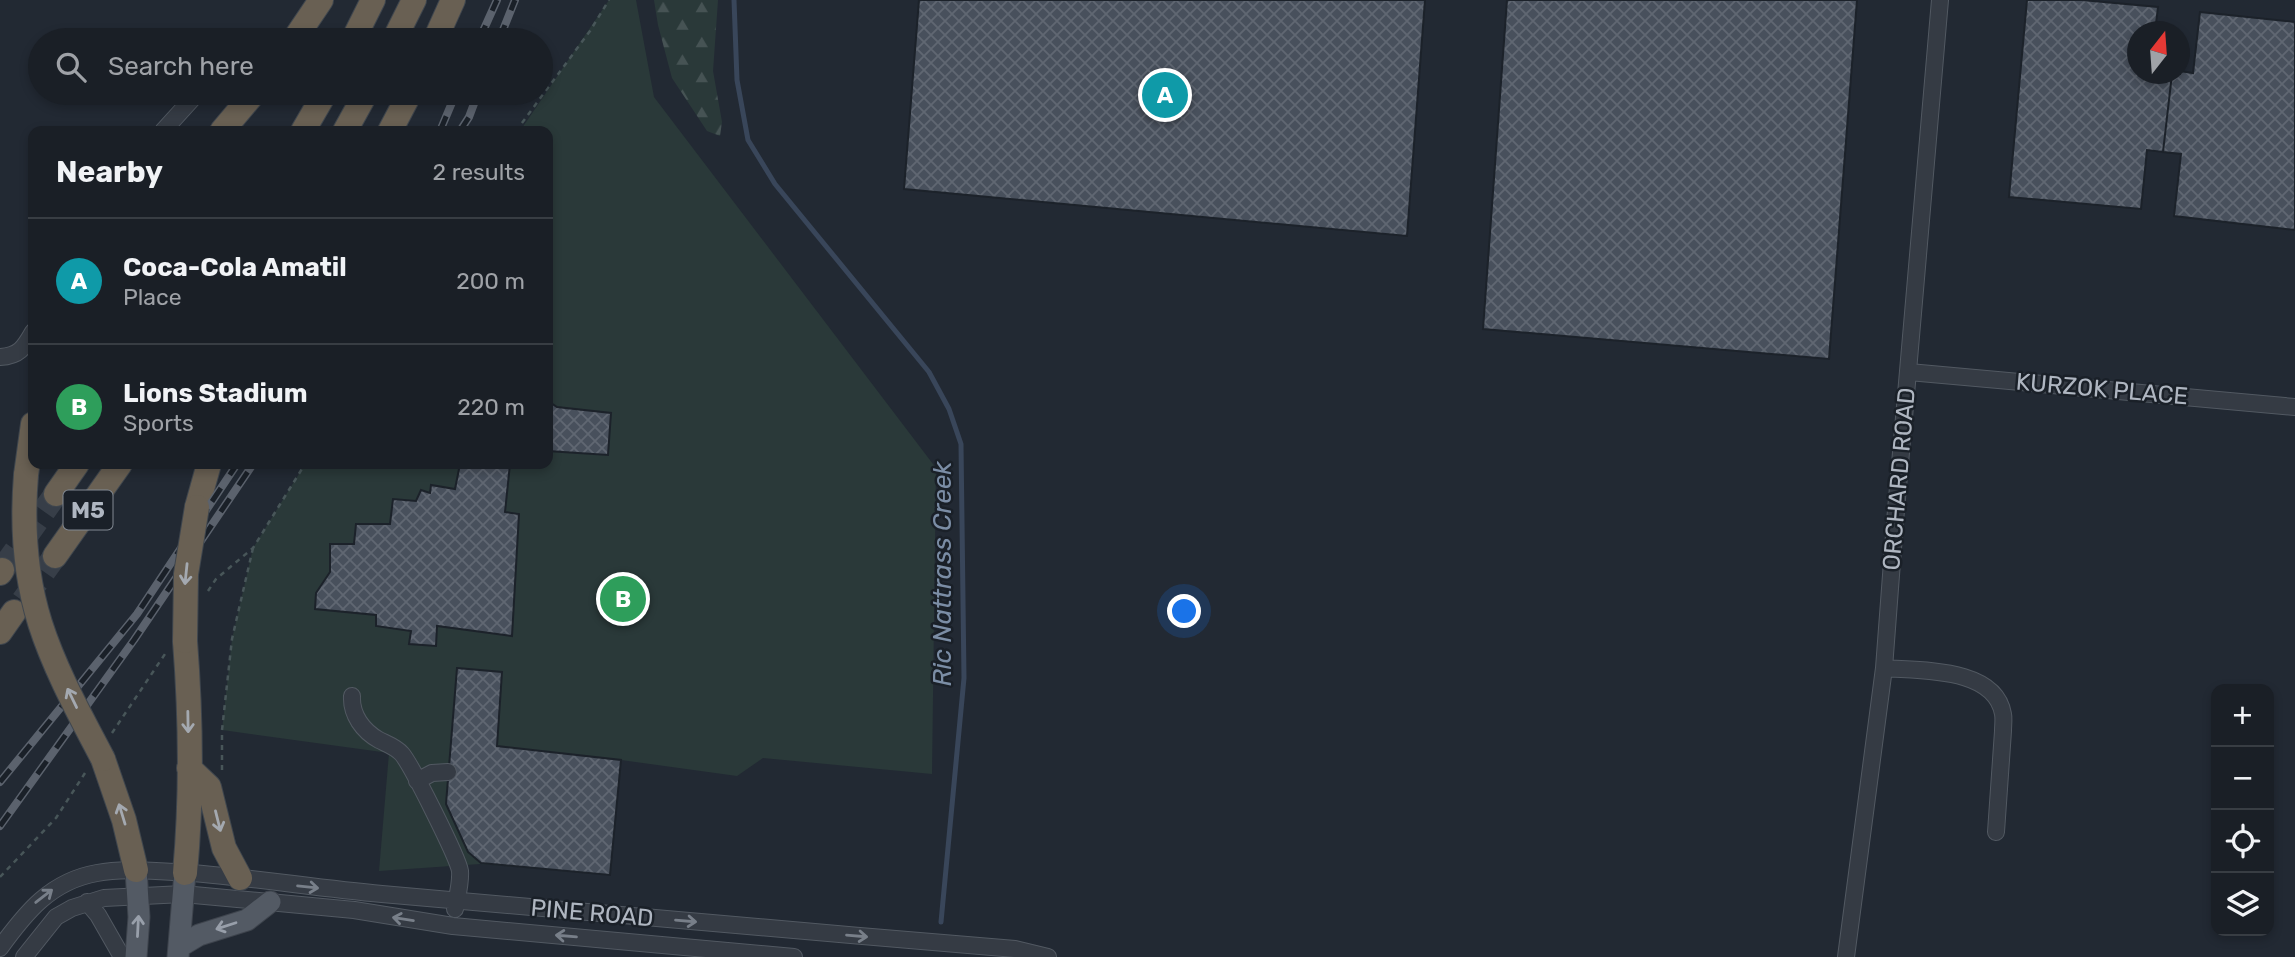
<!DOCTYPE html>
<html lang="en">
<head>
<meta charset="utf-8">
<style>
	:root { --surface:#1a1f26; --page:#272c32; --text:#f1f3f6; --muted:#9fa2a7; --line:#383d43; --accent:#b45309 }
	body { margin:0; font-family:Rubik,sans-serif; background:var(--page); color:var(--text) }
	.controls { position:absolute; right:21px; bottom:21px; display:grid; overflow:hidden; border-radius:14px; box-shadow:0 4px 10px #0003 }
	.controls button { width:63px; height:63px; display:grid; place-items:center; padding:0; border:0; border-bottom:2px solid var(--line); background:var(--surface); color:var(--text); font:35px sans-serif }
	.compass { position:absolute; left:2127px; top:21px; width:63px; height:63px; border-radius:50%; background:var(--surface); box-shadow:0 4px 10px #0003; rotate:17deg }
	.you { position:absolute; left:1185px; top:612px; width:24px; height:24px; margin:-18px; border:5px solid #fff; border-radius:50%; background:#1a73e8; box-shadow:0 0 0 10px #1a73e833 }
	.badge { display:grid; place-items:center; width:46px; height:46px; border-radius:50%; background:var(--accent); color:#fff; font-size:23px; font-weight:700 }
	.pin { position:absolute; translate:-50% -50%; border:4px solid #fff; box-shadow:0 2px 7px #0006 }
	.list { margin:0; padding:0; list-style:none }
	h2 { display:flex; justify-content:space-between; align-items:center; height:91px; margin:0; padding:0 28px; font-size:30px }
	h2 small { font-size:23px; font-weight:400; color:var(--muted) }
	.list li { display:grid; grid-template-columns:46px 1fr auto; gap:21px; align-items:center; box-sizing:border-box; height:126px; padding:0 28px; border-top:2px solid var(--line) }
	.list b { display:block; font-size:26px; white-space:nowrap }
	.list p { margin:0; font-size:23px; white-space:nowrap; color:var(--muted) }
	.list em { font-size:23px; font-style:normal; color:var(--muted) }
	.icon { flex:none; width:38px; height:38px; fill:none; stroke:currentColor; stroke-width:2; stroke-linecap:round; stroke-linejoin:round }
	.map { position:relative; flex:none; width:2295px; height:957px; overflow:hidden }
	.search { position:absolute; background:var(--surface); box-shadow:0 4px 10px #0003; left:28px; top:28px; width:525px; height:77px; display:flex; align-items:center; gap:18px; box-sizing:border-box; padding:0 24px; border-radius:38px; color:var(--muted); font-size:26px }
	.panel { position:absolute; background:var(--surface); box-shadow:0 4px 10px #0003; left:28px; top:126px; width:525px; height:343px; border-radius:14px }
	.map>svg:first-child { display:block }
	.forest { fill:url(#forest-firs) }
	.garden { fill:#2a3939 }
	.lines { fill:none; stroke-linecap:round; stroke-linejoin:round }
	.stream { stroke:#39465a; stroke-width:5 }
	.building { fill:url(#building-cross-hatch); stroke:#1c222a; stroke-width:2 }
	.highway-tunnel { stroke:#373e48; stroke-width:24; stroke-dasharray:24 12; stroke-linecap:butt }
	.minor-casing { stroke:#525962; stroke-width:18 }
	.major-casing { stroke:#3e444d; stroke-width:23 }
	.highway-casing { stroke:#3f464e; stroke-width:26 }
	.path { stroke:#485659; stroke-width:2.5; stroke-dasharray:5 5; stroke-linecap:butt }
	.minor { stroke:#353b44; stroke-width:16 }
	.major { stroke:#535a64; stroke-width:21 }
	.highway { stroke:#696053; stroke-width:24 }
	.rail-casing { stroke:#5b626d; stroke-width:8 }
	.rail { stroke:#1a2028; stroke-width:5; stroke-dasharray:16; stroke-linecap:butt }
	.highway-bridge-casing { stroke:#3f464e; stroke-width:26; stroke-linecap:butt }
	.highway-bridge { stroke:#696053; stroke-width:24 }
	.oneway { stroke:#a4a9b0 }
	.oneway2 { stroke:#787f89 }
	.oneway3 { stroke:#989faa }
	.labels { text-anchor:middle; dominant-baseline:central; stroke-width:5; stroke-linejoin:round; paint-order:stroke }
	.shield { fill:#1a2028; stroke:#828993; stroke-width:2 }
	.shield-label { font-size:23px; font-weight:bold; fill:#afb6c1 }
	.street-label { font-size:24px; fill:#afb6c1; stroke:#1a2028 }
	.water-label { font-size:26px; font-style:italic; fill:#7b8da5; stroke:#1a2028 }
</style>
</head>
<body>
<div class="map">
<svg width="2295" height="957" viewBox="0 0 2295 957">
	<defs>
		<pattern id="forest-firs" width="22" height="20" patternUnits="userSpaceOnUse" patternTransform="scale(1.75)"><rect width="22" height="20" fill="#2a3939"/><path d="M5 1l3.5 6h-7zM16 11l3.5 6h-7z" fill="#465354"/></pattern>
		<pattern id="building-cross-hatch" width="8" height="8" patternUnits="userSpaceOnUse" patternTransform="scale(1.75)"><rect width="8" height="8" fill="#48505c"/><path d="M0 0l8 8M0 8l8-8" fill="none" stroke="#606772"/></pattern>
	</defs>
	<rect width="100%" height="100%" fill="#222933"/>
	<path class="forest" d="M654 0H718L713 71 722 122 720 136 707 131 672 78 658 25Z"/>
	<path class="garden" d="M609 0H636L654 97 936 468 932 774 763 758 737 776 621 760 610 875 480 864 379 871 389 753 222 730 232 639 253 548 305 464H548V131H520Z"/>
	<g class="lines">
		<path class="stream" d="M734 0 737 80 748 140 775 184 929 372 949 409 961 444 964 678 941 922"/>
	</g>
	<path class="building" d="M919 0H1425L1407 236 904 189Z
		M1507 0H1857L1829 359 1483 329Z
		M2027 0H2082L2158 7 2155 32H2138V74H2172L2163 152 2147 150 2141 209 2009 197Z
		M2200 12 2295 22V230L2174 216 2181 154 2163 152 2172 74H2180V71L2193 73Z
		M548 401 557 407 611 413 608 455 548 451Z
		M460 464H510L505 512 519 514 512 636 437 626 436 646 409 644 411 631 376 626V615L315 609 316 593 330 572V544H354L356 524H390L393 499 416 501 421 490 430 493 431 485 455 489Z
		M457 668 502 672 497 746 621 760 610 875 481 863 468 852 446 804Z"/>
	<g class="lines">
		<path class="highway-tunnel" d="M2 570 56 494
			M23 601 55 556"/>
		<g class="minor-casing">
			<path id="minor" d="M163 131 193 98 195 93
				M0 357C19 356 24 348 33 332
				M1909 372 2295 407
				M1884 668C1920 671 1995 667 2003 714 2004 719 2003 725 2003 731L1996 832
				M352 696C351 715 363 731 379 740 387 744 396 747 402 754 412 766 458 858 460 871 461 883 457 897 455 909
				M417 781 432 773 448 772
				M87 902 98 915 122 957
				M0 948C26 912 51 881 97 873 123 868 150 871 176 872 245 876 313 888 382 894 593 914 804 931 1015 949L1048 957
				M24 957 56 917 72 908 104 898 183 894 354 910 453 926 794 957
				M1846 957 1884 668 1895 522 1940 0"/>
		</g>
		<g class="major-casing">
			<path id="major" d="M136 870 139 917 136 957
				M179 947 199 935 247 920 270 902
				M178 957 185 873"/>
		</g>
		<g class="highway-casing">
			<path id="highway" d="M294 40 321 0
				M353 40 373 0
				M394 40 414 0
				M435 40 453 0
				M222 131 254 93
				M303 131 325 93
				M345 131 366 93
				M390 131 410 93
				M26 475 33 424
				M56 494 77 464
				M197 507 209 464
				M55 556 120 464
				M0 573 2 570
				M0 632 14 612
				M103 759 124 820 136 870
				M189 768 209 787 224 848 240 878
				M185 873C192 796 191 718 185 641"/>
		</g>
		<path class="path" d="M516 131 590 31 609 0
			M208 591 216 579 253 548 305 464
			M112 733 165 654
			M222 770V730L232 639 253 548
			M0 877 56 818 85 773"/>
		<use href="#minor" class="minor"/>
		<use href="#major" class="major"/>
		<use href="#highway" class="highway"/>
		<g class="rail-casing">
			<path id="rail" d="M479 40 497 0
				M499 40 515 0
				M440 131 456 93
				M460 131 469 117 478 93
				M0 782 137 614 237 464
				M0 826 134 640 253 464"/>
		</g>
		<use href="#rail" class="rail"/>
		<g class="highway-bridge-casing">
			<path id="highway-bridge" d="M26 475C22 524 25 575 40 623 55 670 80 715 103 759
				M185 641 186 574 197 507"/>
		</g>
		<use href="#highway-bridge" class="highway-bridge"/>
	</g>
	<defs><path id="oneway-shaft" d="M-6 0H5M1.5-3L5.5 0L1.5 3" fill="none" stroke-width="1.6" stroke-linecap="round" stroke-linejoin="round" transform="scale(1.75)"/></defs>
	<g class="oneway">
		<use href="#oneway-shaft" transform="translate(186 574) rotate(96)"/>
		<use href="#oneway-shaft" transform="translate(72 698) rotate(-116)"/>
		<use href="#oneway-shaft" transform="translate(188 722) rotate(89)"/>
		<use href="#oneway-shaft" transform="translate(122 814) rotate(-107)"/>
		<use href="#oneway-shaft" transform="translate(218 821) rotate(76)"/>
	</g>
	<g class="oneway2">
		<use href="#oneway-shaft" transform="translate(308 887) rotate(6)"/>
		<use href="#oneway-shaft" transform="translate(44 896) rotate(-38)"/>
		<use href="#oneway-shaft" transform="translate(403 919) rotate(-171)"/>
		<use href="#oneway-shaft" transform="translate(686 921) rotate(5)"/>
		<use href="#oneway-shaft" transform="translate(566 936) rotate(-175)"/>
		<use href="#oneway-shaft" transform="translate(857 936) rotate(5)"/>
	</g>
	<g class="oneway3">
		<use href="#oneway-shaft" transform="translate(138 926) rotate(-87)"/>
		<use href="#oneway-shaft" transform="translate(226 926) rotate(162)"/>
	</g>
	<g class="labels">
		<rect class="shield" x="63.5" y="490.5" width="49" height="39" rx="5"/>
		<g class="shield-label">
			<text x="88" y="510">M5</text>
		</g>
		<g class="street-label">
			<text transform="translate(2102 389) rotate(5)">KURZOK PLACE</text>
			<text transform="translate(1899 479) rotate(-85)">ORCHARD ROAD</text>
			<text transform="translate(592 913) rotate(5)">PINE ROAD</text>
		</g>
		<g class="water-label">
			<text transform="translate(942 574) rotate(-90)">Ric Nattrass Creek</text>
		</g>
	</g>
</svg>
<div class="controls">
<button>+</button>
<button>−</button>
<button><svg class="icon" aria-label="locate" viewBox="0 0 24 24"><circle cx="12" cy="12" r="6"/><path d="M12 2v4M12 18v4M2 12h4M18 12h4"/></svg></button>
<button><svg class="icon" aria-label="layers" viewBox="0 0 24 24"><path d="M12 4l9 5-9 5-9-5zM3 14l9 5 9-5"/></svg></button>
</div>
<svg class="compass" viewBox="-18 -18 36 36"><path d="M0-13l5 13h-10z" fill="#e53935"/><path d="M0 13l5-13h-10z" fill="#9fa2a7"/></svg>
<div class="you"></div>
<div class="pin badge" style="left:1165px;top:95px;background:#0f9aa8">A</div>
<div class="pin badge" style="left:623px;top:599px;background:#2e9e5b">B</div>
<div class="search"><svg class="icon" aria-label="search" viewBox="0 0 24 24"><circle cx="10" cy="10" r="6"/><path d="M15 15l6 6"/></svg>Search here</div>
<section class="panel">
<h2>Nearby<small>2 results</small></h2>
<ul class="list">
<li><span class="badge" style="background:#0f9aa8">A</span><div><b>Coca-Cola Amatil</b><p>Place</p></div><em>200 m</em></li>
<li><span class="badge" style="background:#2e9e5b">B</span><div><b>Lions Stadium</b><p>Sports</p></div><em>220 m</em></li>
</ul>
</section>
</div>
</body>
</html>
